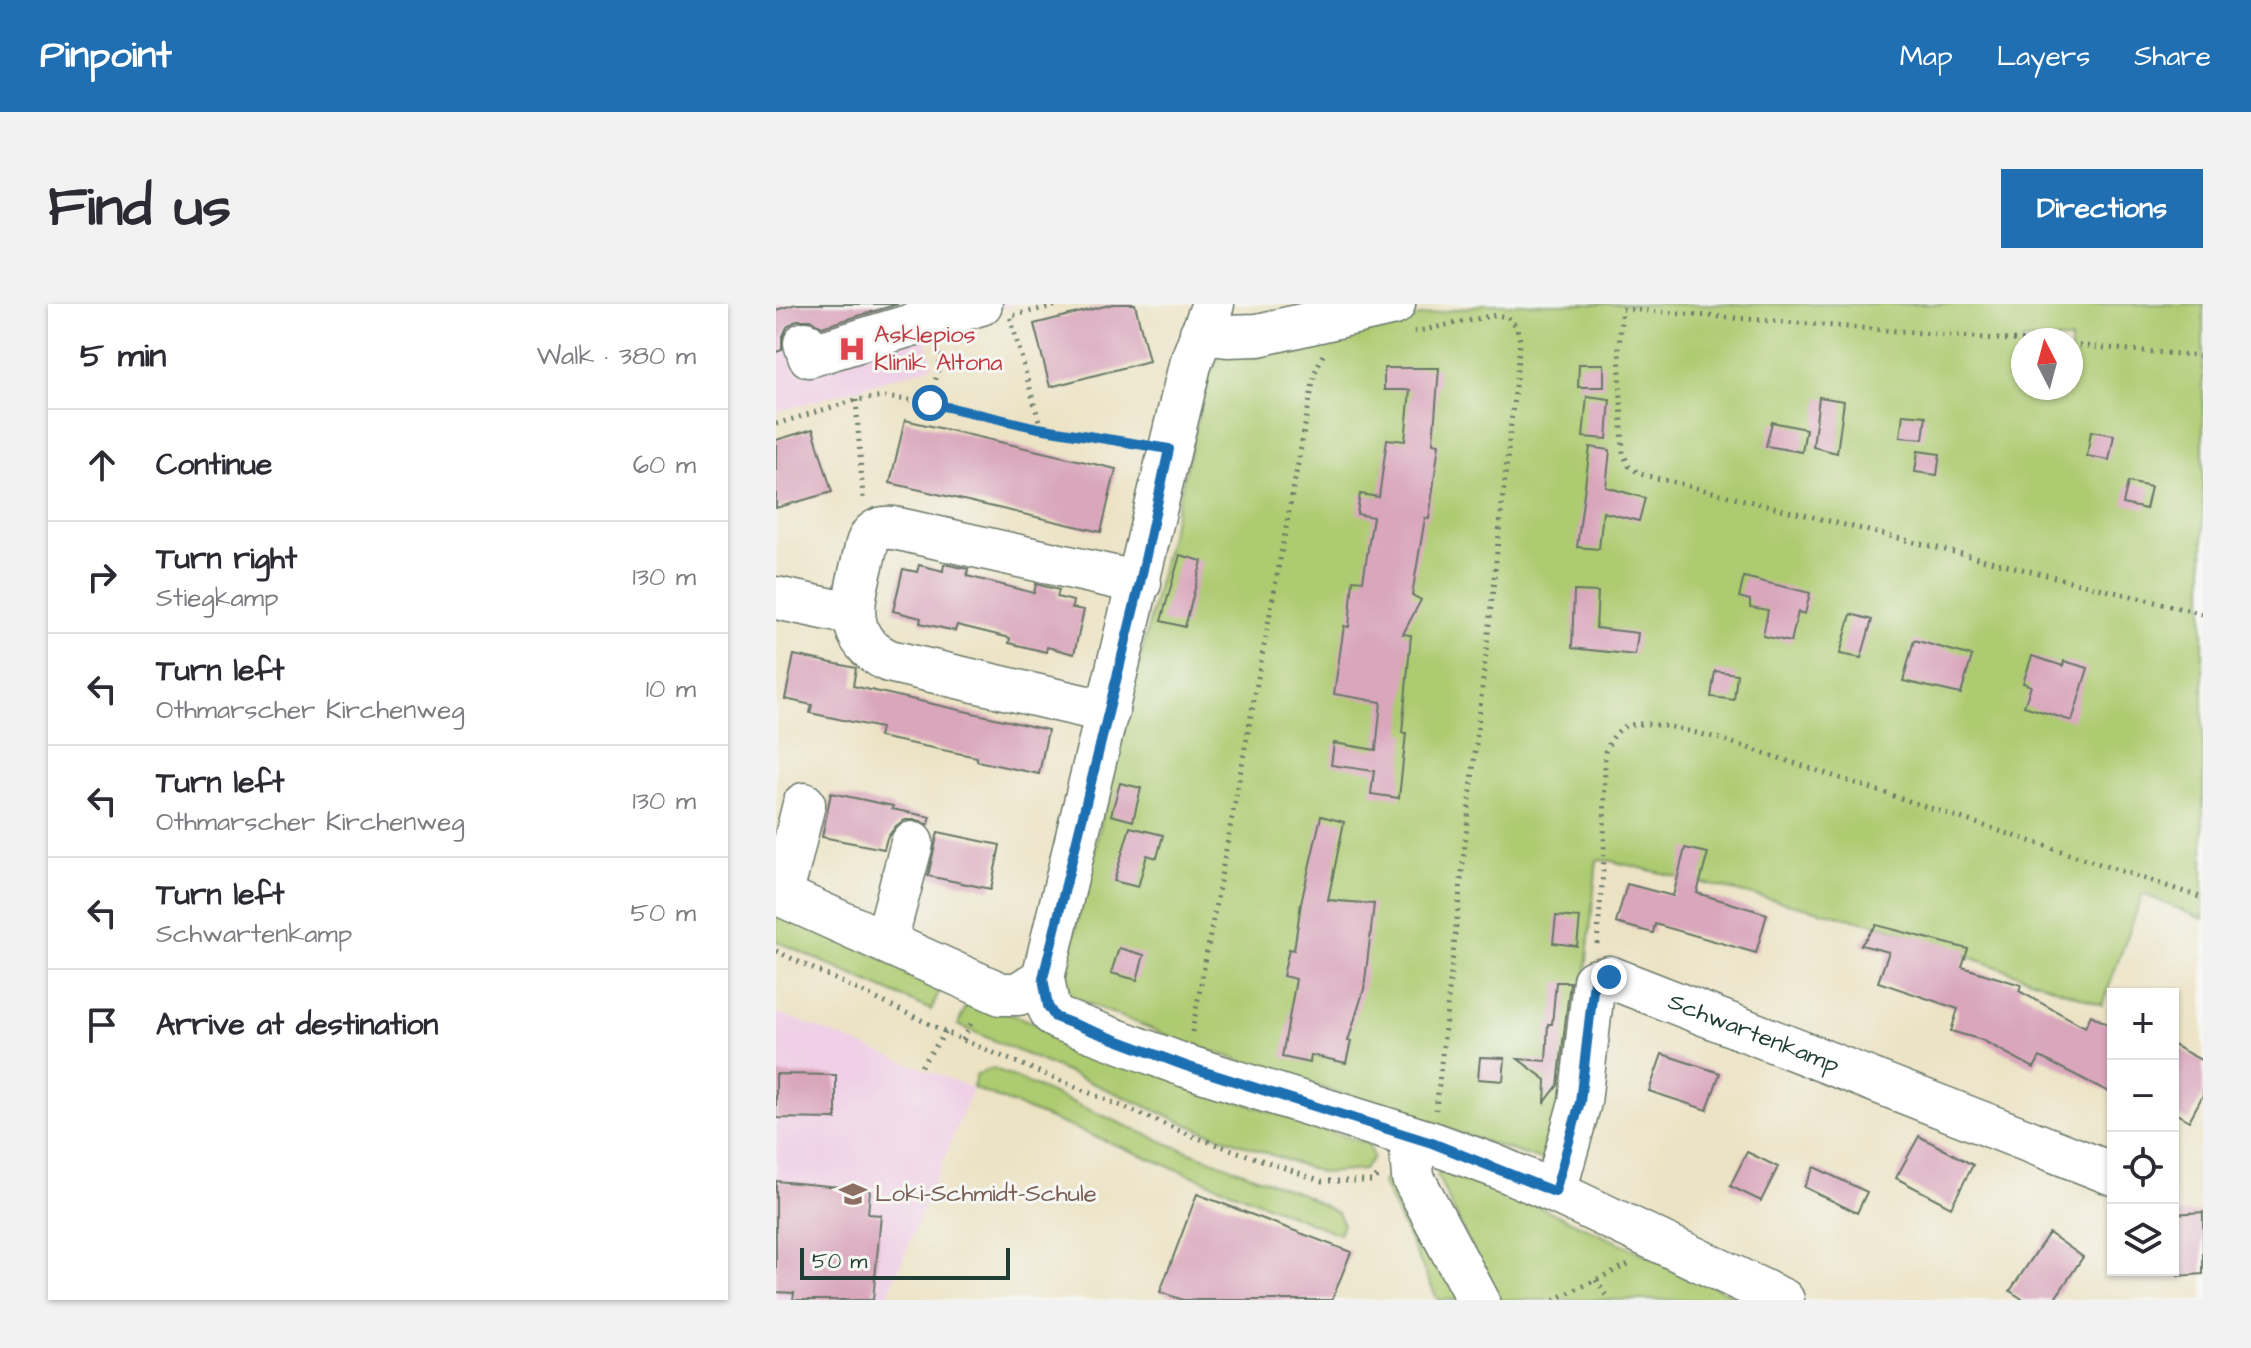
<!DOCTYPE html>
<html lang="en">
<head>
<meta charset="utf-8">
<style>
	:root { --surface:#fff; --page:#f2f2f3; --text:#2b2b33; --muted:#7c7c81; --line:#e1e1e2; --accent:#1f6fb2 }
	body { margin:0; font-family:"Architects Daughter",sans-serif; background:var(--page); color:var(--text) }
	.controls { position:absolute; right:24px; bottom:24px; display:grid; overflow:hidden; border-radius:0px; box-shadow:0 2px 6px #0004 }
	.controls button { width:72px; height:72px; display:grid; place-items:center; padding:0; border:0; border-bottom:2px solid var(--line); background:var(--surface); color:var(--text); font:40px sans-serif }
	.compass { position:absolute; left:1235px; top:24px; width:72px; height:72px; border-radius:50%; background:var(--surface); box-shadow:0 2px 6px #0004; rotate:354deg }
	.scale { position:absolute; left:24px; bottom:20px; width:210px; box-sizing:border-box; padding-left:8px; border:4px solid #1f3d34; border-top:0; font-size:22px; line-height:28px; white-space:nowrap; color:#1f3d34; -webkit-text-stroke:6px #f6f6f2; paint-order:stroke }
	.stop { position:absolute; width:24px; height:24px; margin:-18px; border:6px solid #1f6fb2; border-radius:50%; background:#fff }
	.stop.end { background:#1f6fb2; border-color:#fff; box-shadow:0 2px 8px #0008 }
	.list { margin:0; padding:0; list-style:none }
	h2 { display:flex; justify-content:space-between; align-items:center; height:104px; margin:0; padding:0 32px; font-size:34px }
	h2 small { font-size:26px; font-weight:400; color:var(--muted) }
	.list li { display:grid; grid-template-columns:52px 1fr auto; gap:24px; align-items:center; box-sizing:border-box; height:112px; padding:0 32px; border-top:2px solid var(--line) }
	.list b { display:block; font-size:30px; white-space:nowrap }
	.list p { margin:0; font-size:26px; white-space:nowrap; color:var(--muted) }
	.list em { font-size:26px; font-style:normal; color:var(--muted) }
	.icon { flex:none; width:44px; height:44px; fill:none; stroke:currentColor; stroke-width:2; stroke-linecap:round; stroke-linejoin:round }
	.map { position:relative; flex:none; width:1427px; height:996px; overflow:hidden; border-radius:0px }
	header { display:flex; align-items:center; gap:48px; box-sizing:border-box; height:112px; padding:0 40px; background:var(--accent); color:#fff }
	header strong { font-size:38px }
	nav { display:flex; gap:44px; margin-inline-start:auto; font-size:28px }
	.intro { display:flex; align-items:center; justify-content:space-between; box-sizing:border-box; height:192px; padding:0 48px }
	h1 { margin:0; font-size:56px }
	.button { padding:20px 36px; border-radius:0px; background:var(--accent); color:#fff; font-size:28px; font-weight:700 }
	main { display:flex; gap:48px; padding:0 48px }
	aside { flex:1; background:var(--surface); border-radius:0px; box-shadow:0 2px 6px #0004 }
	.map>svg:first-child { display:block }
	.built { fill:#efd0e6 }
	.green { fill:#adcb71; stroke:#668452; stroke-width:2; fill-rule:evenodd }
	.building { fill:#d9a6bb }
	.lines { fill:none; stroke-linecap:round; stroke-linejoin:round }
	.minor-casing { stroke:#677767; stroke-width:45 }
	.path { stroke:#677767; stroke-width:5; stroke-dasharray:2 6; stroke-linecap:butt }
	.minor { stroke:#fff; stroke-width:42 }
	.route { stroke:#1f6fb2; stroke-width:10 }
	.labels { text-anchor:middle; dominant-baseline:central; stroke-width:6; stroke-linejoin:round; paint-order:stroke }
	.health-label { font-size:24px; fill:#be3a42; stroke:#f6f6f2; text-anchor:start }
	.street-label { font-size:24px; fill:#1f3d34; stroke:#f6f6f2 }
	.education-label { font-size:24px; fill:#785e54; stroke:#f6f6f2; text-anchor:start }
</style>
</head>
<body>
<header>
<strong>Pinpoint</strong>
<nav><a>Map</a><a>Layers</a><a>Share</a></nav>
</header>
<div class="intro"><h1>Find us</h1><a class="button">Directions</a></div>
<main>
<aside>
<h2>5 min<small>Walk · 380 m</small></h2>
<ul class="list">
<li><svg class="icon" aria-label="ahead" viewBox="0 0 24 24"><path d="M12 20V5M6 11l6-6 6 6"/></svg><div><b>Continue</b></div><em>60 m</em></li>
<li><svg class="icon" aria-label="right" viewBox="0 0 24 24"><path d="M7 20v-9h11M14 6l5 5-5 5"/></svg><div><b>Turn right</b><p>Stiegkamp</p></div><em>130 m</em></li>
<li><svg class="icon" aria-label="left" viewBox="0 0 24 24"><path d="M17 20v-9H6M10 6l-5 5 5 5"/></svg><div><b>Turn left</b><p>Othmarscher Kirchenweg</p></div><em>10 m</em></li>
<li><svg class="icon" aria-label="left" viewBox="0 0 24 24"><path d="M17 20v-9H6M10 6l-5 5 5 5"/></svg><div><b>Turn left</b><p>Othmarscher Kirchenweg</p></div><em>130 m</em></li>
<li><svg class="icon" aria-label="left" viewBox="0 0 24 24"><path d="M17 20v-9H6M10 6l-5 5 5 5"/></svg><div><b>Turn left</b><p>Schwartenkamp</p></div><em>50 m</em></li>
<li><svg class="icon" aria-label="arrive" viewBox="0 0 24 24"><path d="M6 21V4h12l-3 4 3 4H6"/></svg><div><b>Arrive at destination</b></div></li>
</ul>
</aside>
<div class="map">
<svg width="1427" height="996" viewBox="0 0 1427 996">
	<rect width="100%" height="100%" fill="#f6f6f2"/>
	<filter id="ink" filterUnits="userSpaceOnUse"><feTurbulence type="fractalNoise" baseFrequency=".0125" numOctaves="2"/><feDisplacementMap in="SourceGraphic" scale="16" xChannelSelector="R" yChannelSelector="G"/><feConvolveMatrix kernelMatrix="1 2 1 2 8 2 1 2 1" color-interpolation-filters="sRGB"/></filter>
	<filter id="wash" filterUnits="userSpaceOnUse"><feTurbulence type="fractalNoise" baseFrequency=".006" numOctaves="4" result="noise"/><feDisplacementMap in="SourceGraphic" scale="32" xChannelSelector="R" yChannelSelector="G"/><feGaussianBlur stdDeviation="1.8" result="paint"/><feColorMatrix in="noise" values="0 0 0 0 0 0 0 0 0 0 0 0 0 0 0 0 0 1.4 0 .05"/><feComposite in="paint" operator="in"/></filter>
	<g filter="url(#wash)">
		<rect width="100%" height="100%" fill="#ece3c5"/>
		<path class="built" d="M0 0H241L148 27 157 62 0 108Z
			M0 708 197 784 110 996H0Z"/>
		<path class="green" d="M708 0H1427V615L1367 590 1326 701 1111 623 835 557 821 556 797 796 777 860 414 740 288 690 286 681 437 52ZM1247 36H1295V84H1247Z
			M0 607 166 681 155 706 0 637Z
			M194 693 392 774 592 840 597 853 587 866 547 869 420 824 182 721Z
			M217 764 390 839 526 890 562 909 567 919 563 930 197 784 200 771Z
			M674 862 968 996H720L661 871Z
			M617 872 693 996H662L606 878Z"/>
		<g id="blocks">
			<path class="building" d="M20 0H122L46 23 35 16H21L11 23 6 34V46L0 48V6Z
				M337 0H359L373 57 274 83 258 20Z
				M803 60H828V83H802Z
				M608 64H663L657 139 663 140 653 215 649 214 636 291 645 296 627 330 635 331 626 429H630L623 494 595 490 598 467 555 461 558 439 600 446 605 398 558 390 568 322 573 323 577 276 587 277 597 213 581 210 584 190 603 193 611 135 629 137 634 86H608Z
				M811 92 834 95 831 135 807 133Z
				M1043 93 1068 97 1061 149 1037 143Z
				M1127 110 1150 112 1147 135 1124 133Z
				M129 116 340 165 325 228 114 179Z
				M996 118 1030 125 1026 148 990 142Z
				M37 125 56 188 0 204V136Z
				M1315 127 1338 131 1333 156 1311 152Z
				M814 143 834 146 830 183 869 194 863 217 827 208 823 245 801 243Z
				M1142 147 1164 150 1161 171 1139 168Z
				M1352 178 1375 183 1370 205 1347 200Z
				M404 251 426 257 409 323 385 317Z
				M168 260 192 265 191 272 258 289 260 280 283 286 281 293 297 297 296 304 308 306 298 350 271 343 270 348 233 339 234 334 181 321 179 327 144 319 145 314 117 307 127 265 141 268 143 261 167 267Z
				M968 273 1034 289 1029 310 1022 308 1015 338 987 332 992 306 974 303V296L963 293Z
				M798 287 822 288 820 324 862 329 859 351 796 344Z
				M1075 310 1096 316 1085 354 1064 350Z
				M1138 336 1196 352 1185 390 1127 377Z
				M18 351 80 364 77 382 272 426 263 470 201 457V453L103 433 105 424 34 409 36 401 9 395Z
				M1256 352 1287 362 1288 357 1312 364 1296 417 1248 402 1255 382 1247 379Z
				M939 367 961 370 958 396 935 393Z
				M344 479 365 484 357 517 335 511Z
				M55 489 117 502 116 505 154 513 152 521 141 516H129L120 522 111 534 108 545 46 533Z
				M545 512 568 518 552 596 598 600 588 685 572 737H575L570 759 535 751 534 759 506 753 520 675 507 672 513 645 518 646 525 599Z
				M354 523 387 531 381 554 371 551 362 583 338 577Z
				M162 528 224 541 215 585 152 572Z
				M909 544 932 549 921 589 991 610 980 649 879 620 877 629 840 619 851 580 897 592Z
				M780 612 804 614 801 642 777 639Z
				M1100 621 1192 645 1186 663 1245 681 1243 687 1309 723 1315 711 1337 723V790L1264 753 1258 764 1206 736 1175 727 1182 705 1102 678 1113 648 1085 641Z
				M343 644 368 651 361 676 335 669Z
				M780 678H794L782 781 769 798 770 776 742 755 770 757 772 720H776Z
				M1397 741 1427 757V791L1413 817 1397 808Z
				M886 750 944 769 931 806 873 787Z
				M704 753 729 754 727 777 702 775Z
				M0 770 60 771V815L0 814Z
				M1143 832 1197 861 1175 903 1120 874Z
				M971 848 1002 863 985 897 954 882Z
				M1038 863 1091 888 1081 909 1028 883Z
				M0 877 94 886 92 910 105 911 97 996H17L18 989 0 988Z
				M421 890 575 948 556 996H407L384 988Z
				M1427 908V970L1402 972 1398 910Z
				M1273 929 1307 953 1278 996H1248L1234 987Z"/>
		</g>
	</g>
	<g filter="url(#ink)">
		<use href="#blocks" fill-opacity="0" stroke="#677767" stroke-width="2"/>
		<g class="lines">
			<g class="minor-casing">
				<g id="minor">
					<path d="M437 0 414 61 267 674 272 702 276 710 283 715 410 762 656 839 719 862 779 888 1007 996"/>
					<path d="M425 29 451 32 482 31 618 0"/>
					<path d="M29 39 33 52 205 0"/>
					<path d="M0 294 76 310"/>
					<path d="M332 408 113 357C68 336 76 301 86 261 89 250 90 233 100 227 110 220 125 226 136 228L364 279"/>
					<path d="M0 589 225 690H242L267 674"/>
					<path d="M2 590 11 570 28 500"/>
					<path d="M108 637 115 618 136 539"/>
					<path d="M634 833 637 874 702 996"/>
					<path id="s1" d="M779 888 804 798 818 677 833 673 1337 870"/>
				</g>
			</g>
			<path class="path" d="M638 28 719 11 732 13 741 23 744 37 660 806
				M1247 37 846 5 843 44 847 149 853 162 864 170 1427 310
				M1295 41 1427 52
				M80 96 87 194
				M154 99 167 45
				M0 120 80 96 109 93 154 99 262 124 361 140
				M262 124 263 117 234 12 287 0
				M821 640 828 556 829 448C834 438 838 429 848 423 869 413 922 430 945 435L1427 594
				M0 647 187 736 419 833 546 877H597L603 870
				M416 728 539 68 547 51
				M187 736 197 715
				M145 762 170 728
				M820 976 833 996
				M778 996 853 960"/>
			<use href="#minor" class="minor"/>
		</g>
	</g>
	<g class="lines" filter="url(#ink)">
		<path class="route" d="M154 99 262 124 393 145 364 279 267 674 272 702 279 713 410 762 656 839 779 888 804 798 818 677 833 673"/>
	</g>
	<defs>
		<g id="hospital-bare" transform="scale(2.16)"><path d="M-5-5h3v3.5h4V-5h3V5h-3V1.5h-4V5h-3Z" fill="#e0444e" stroke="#f6f6f2" stroke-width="2.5" paint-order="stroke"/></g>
		<g id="school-bare" transform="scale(2.16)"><path d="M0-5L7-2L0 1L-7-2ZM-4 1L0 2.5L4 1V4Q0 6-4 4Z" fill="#8d6e63" stroke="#f6f6f2" stroke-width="2.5" paint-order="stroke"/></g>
	</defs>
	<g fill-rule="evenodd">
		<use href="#hospital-bare" x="76" y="45"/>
		<use href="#school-bare" x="77" y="890"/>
	</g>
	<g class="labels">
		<g class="health-label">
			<text x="98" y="31">Asklepios<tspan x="98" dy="28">Klinik Altona</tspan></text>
		</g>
		<g class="street-label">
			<text stroke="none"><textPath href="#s1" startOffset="386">Schwartenkamp</textPath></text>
		</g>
		<g class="education-label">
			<text x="99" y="890">Loki-Schmidt-Schule</text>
		</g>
	</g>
</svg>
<div class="controls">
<button>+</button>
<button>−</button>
<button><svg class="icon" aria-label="locate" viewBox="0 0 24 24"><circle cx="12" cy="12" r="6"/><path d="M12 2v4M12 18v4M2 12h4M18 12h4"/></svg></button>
<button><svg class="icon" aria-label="layers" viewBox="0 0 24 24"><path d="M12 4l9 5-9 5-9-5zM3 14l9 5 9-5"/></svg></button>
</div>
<svg class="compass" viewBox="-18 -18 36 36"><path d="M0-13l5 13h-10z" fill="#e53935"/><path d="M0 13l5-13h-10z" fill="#7c7c81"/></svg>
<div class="scale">50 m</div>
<div class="stop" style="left:154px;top:99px"></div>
<div class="stop end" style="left:833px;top:673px"></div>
</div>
</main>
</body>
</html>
